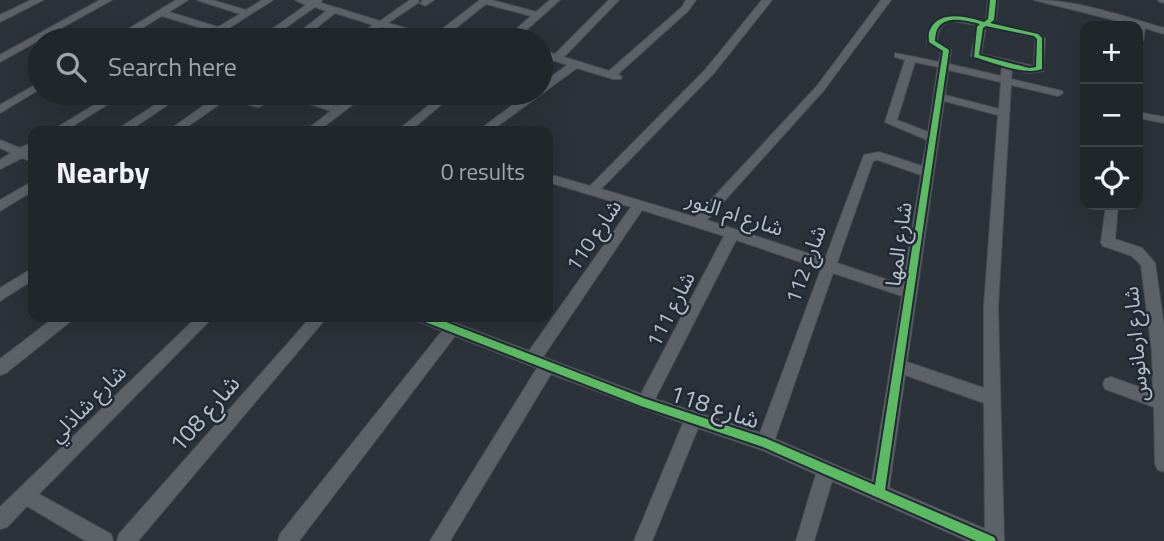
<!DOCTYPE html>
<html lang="en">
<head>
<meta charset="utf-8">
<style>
	:root { --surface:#21262b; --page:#2d3237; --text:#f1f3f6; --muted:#a2a5a9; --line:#3e4347 }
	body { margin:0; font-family:"Titillium Web","Noto Sans Arabic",sans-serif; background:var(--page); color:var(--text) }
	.controls { position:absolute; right:21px; top:21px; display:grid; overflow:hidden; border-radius:14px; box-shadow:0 7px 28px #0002 }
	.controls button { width:63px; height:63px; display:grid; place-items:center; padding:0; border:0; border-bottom:2px solid var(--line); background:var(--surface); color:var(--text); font:35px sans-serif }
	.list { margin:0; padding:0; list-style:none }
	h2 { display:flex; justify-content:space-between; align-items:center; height:91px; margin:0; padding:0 28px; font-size:30px }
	h2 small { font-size:23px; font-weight:400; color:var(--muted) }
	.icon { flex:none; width:38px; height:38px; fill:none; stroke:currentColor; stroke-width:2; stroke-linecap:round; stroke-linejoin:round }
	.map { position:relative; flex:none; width:1164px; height:541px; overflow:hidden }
	.search { position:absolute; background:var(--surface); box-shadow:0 7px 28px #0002; left:28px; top:28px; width:525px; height:77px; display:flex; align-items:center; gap:18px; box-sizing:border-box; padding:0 24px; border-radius:38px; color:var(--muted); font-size:26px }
	.panel { position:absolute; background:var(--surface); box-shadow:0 7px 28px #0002; left:28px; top:126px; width:525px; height:196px; border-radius:14px }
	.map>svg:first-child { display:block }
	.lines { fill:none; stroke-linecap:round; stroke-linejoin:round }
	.minor-casing { stroke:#4a4e54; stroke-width:2 }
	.minor { fill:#5d6168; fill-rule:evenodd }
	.cycleway-casing { stroke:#202934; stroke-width:4 }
	.cycleway { fill:#5cba63; fill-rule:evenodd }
	.labels { text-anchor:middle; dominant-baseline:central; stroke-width:5; stroke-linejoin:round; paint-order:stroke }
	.street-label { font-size:21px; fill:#b7bfc9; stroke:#202934 }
	.near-street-label { font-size:24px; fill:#b7bfc9; stroke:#202934 }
</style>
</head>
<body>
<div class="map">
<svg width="1164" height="541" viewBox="0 0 1164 541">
	<rect width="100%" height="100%" fill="#2c3239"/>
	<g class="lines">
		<g class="minor-casing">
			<path id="minor" d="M31 0H43L0 22V15Z
				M100 0H112L0 62V55Z
				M176 0H188L169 12 218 27 240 14 197 0H212L246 10 262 0H273L226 30 253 40H239L220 34 210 40H199L211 31 162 16 122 40H110Z
				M295 0H322L321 3 380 21 410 0H419L418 3 388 23 433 36 480 0H492L536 12 550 0H560L515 40H504L531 16 486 4 441 40H425L382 27 363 40H352L373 25 335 13 301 40H290L326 11 315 7 268 40H257L306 5Z
				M423 0H434L425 6 420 3Z
				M609 0H619L564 57 609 71 682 7 686 0H696L688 11 618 74 622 77 621 79H613L577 68 491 131H478L514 104 485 95 484 93H499L520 99 529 93H541V84L567 65 541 56V50L555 54Z
				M762 0H772L714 73 601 189 695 217 817 86 881 0H891L824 90 707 220 825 259 864 155 879 152 922 166 927 140 885 122 905 60 895 57V53L939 62 941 51 927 42C930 8 959 14 983 21L986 19 988 0H998L996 20 992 23 1039 33 1045 39 1043 71 1029 73 1012 69 1011 79 1062 91 1063 93 1058 96 1011 85 998 306 1004 541H968L832 481 814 541H796L816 474 762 450 698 428 652 541H634L683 423 551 374 450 541H430L537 368 455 336 299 541H278L280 534 442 331 418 321 416 317H439L529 351 631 207 548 182V174L590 186 706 69ZM953 21 977 25 971 56 1002 66 1001 76 949 64 951 50 937 41C938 30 941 23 953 21ZM986 27 1033 37 1035 40 1034 66 981 54ZM915 62 938 67 928 132 897 120ZM948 70 1001 82 999 109 945 95ZM944 101 998 115 984 306V388L907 362ZM878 160 921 175 903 285 837 263 873 161ZM642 210 724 236 641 394 543 357ZM736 240 821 269 760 433 655 399ZM833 273 902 296 872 481 775 439ZM905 375 984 403 985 529 889 488Z
				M1034 0C1078 0 1123 16 1164 28V34L1145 28 1143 40 1138 43V26Z
				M1158 0H1164V3L1160 2Z
				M40 82V89L0 113V105Z
				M114 93H126L65 131H51Z
				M173 93H185L129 131H115Z
				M211 93H234L257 100C287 85 308 96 338 106L356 93H368L318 131H305L331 111 283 95 258 107 227 99 181 131H168L217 96Z
				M444 93H455L410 131H397Z
				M1138 112 1164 117V123L1138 118Z
				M0 140 20 148 33 142V151L31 152 33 154V162L22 158 0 169V160L11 153 0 148Z
				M33 181V191L0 211V200Z
				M1106 205H1118L1115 239 1142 248 1155 263 1164 326V472L1158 470 1155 464 1154 407 1105 389 1103 384 1105 379 1111 377 1153 392 1152 352 1141 265 1132 256 1103 246 1101 242Z
				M33 268V280L0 301V288Z
				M55 317H73L71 321 6 373 0 375V359Z
				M197 317H213L39 494 111 534 113 541H86L27 506 7 527 0 529V507Z
				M311 317H327L138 541H117L119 534Z"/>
		</g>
		<use href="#minor" class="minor"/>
		<g class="cycleway-casing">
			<path id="cycleway" d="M990 0H996L994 20 990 23 1038 34 1042 38V69C1025 76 992 62 974 57L977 27 980 24C967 21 944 14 937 30 936 31 935 39 935 41L949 50 885 490 994 537 996 541H976L763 447 641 406 420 320 418 317H433L646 399 765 438 875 485 943 51 929 42C929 38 928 34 930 30 939 9 968 17 984 22L988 19ZM986 26 1034 36 1037 39 1036 67 1029 68 979 55 983 28Z"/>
		</g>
		<use href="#cycleway" class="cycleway"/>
	</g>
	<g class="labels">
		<g class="street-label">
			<text transform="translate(735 213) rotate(18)">شارع ام النور</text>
			<text transform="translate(593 235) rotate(-56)">شارع 110</text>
			<text transform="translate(898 244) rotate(-82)">شارع المها</text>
			<text transform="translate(805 264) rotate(-70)">شارع 112</text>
			<text transform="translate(670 309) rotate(-63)">شارع 111</text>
			<text transform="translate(1135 344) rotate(-95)">شارع ارمانوس</text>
			<text transform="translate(87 403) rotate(-45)">شارع شاذلي</text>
		</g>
		<g class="near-street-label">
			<text transform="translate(715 406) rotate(18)">شارع 118</text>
			<text transform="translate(204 413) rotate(-49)">شارع 108</text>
		</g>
	</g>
</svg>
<div class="controls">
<button>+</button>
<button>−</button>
<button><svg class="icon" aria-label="locate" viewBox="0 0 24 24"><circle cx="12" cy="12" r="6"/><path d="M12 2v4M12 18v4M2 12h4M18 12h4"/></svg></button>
</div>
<div class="search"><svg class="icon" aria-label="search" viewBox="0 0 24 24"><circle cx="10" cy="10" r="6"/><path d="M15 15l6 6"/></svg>Search here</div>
<section class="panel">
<h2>Nearby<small>0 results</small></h2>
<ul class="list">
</ul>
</section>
</div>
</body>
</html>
